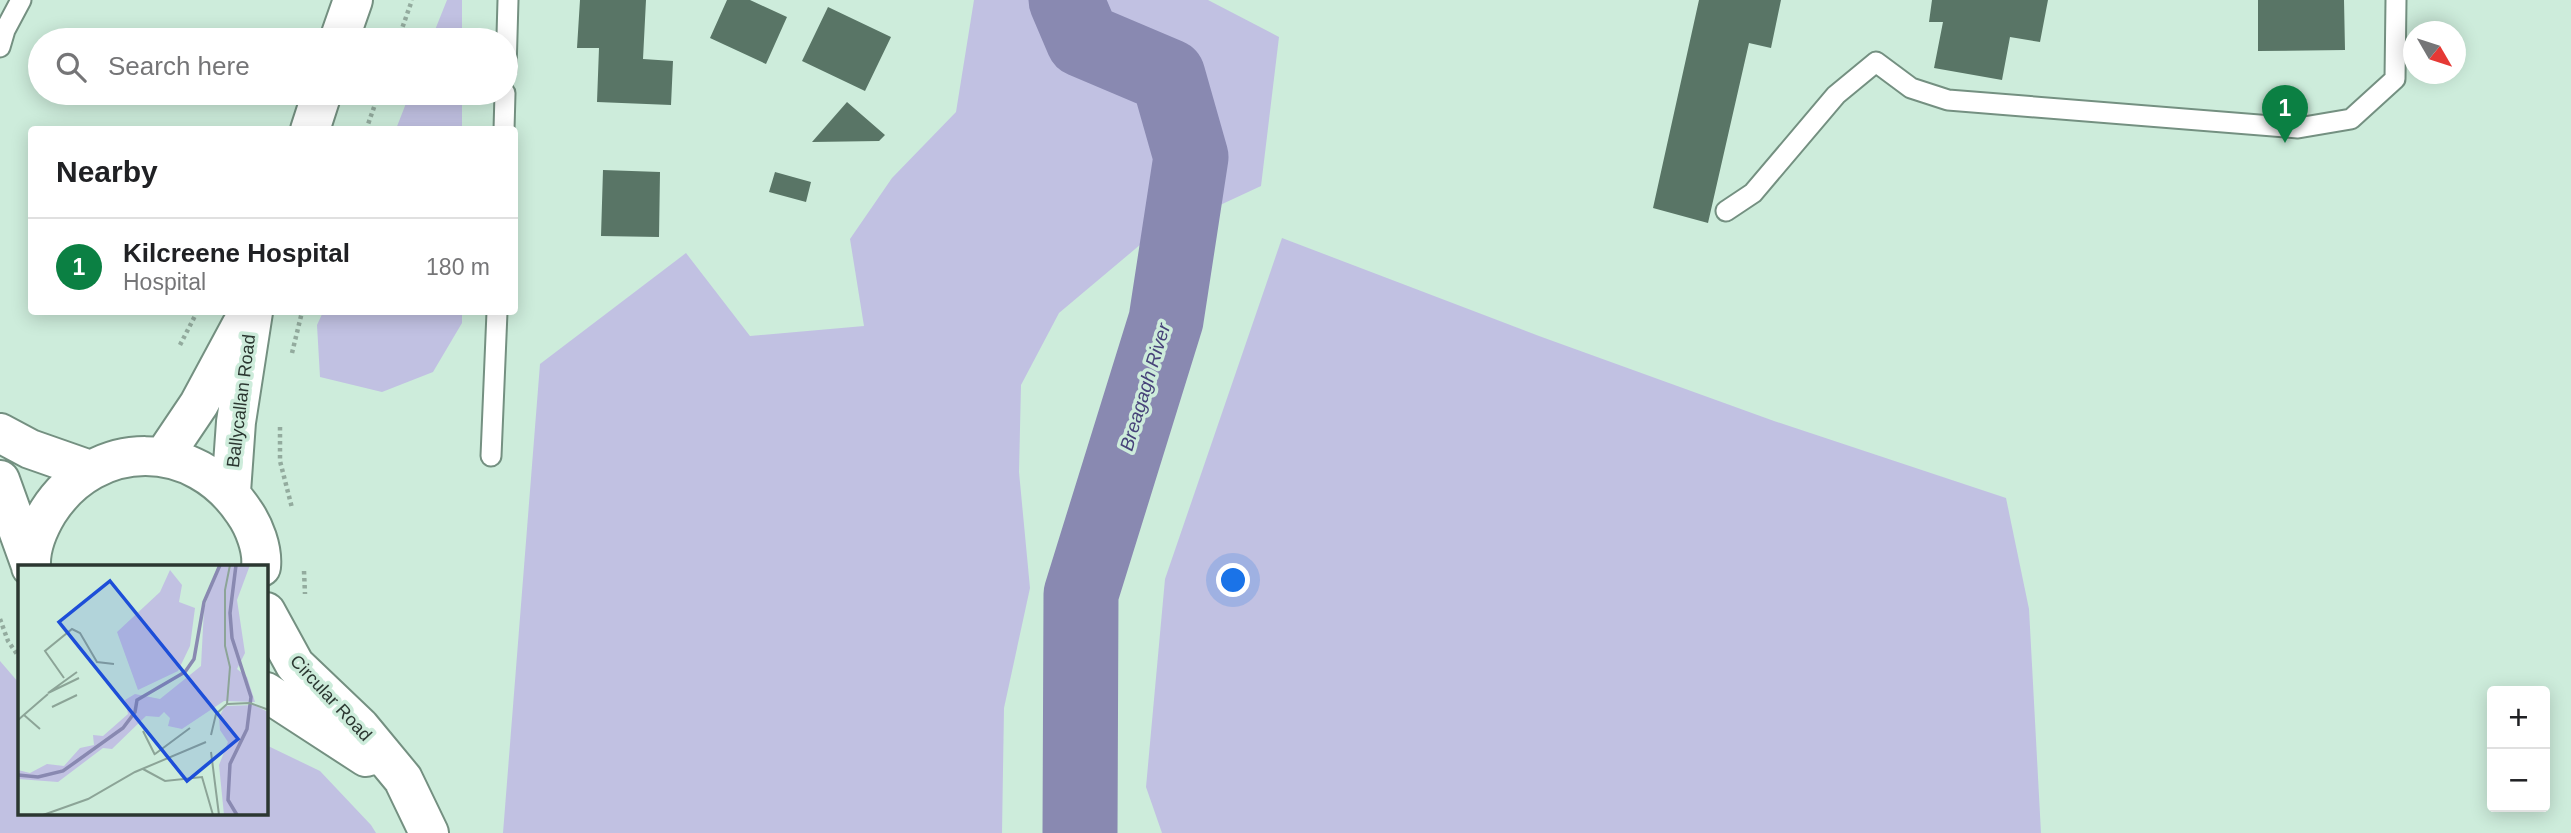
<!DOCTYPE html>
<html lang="en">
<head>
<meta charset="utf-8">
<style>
	:root { --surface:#fff; --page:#f2f2f2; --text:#202124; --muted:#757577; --line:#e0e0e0; --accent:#0b8043 }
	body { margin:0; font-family:Helvetica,sans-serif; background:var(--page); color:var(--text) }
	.controls { position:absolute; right:21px; bottom:21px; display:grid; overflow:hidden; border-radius:7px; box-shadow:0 4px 18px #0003 }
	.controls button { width:63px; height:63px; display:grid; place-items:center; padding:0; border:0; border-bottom:2px solid var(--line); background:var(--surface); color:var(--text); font:35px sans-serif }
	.compass { position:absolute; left:2403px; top:21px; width:63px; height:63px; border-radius:50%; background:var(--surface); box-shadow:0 4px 18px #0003; rotate:129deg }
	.you { position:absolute; left:1234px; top:581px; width:24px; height:24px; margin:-18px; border:5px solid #fff; border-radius:50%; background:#1a73e8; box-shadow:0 0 0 10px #1a73e833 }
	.badge { display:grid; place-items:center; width:46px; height:46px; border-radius:50%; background:var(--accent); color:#fff; font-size:23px; font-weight:700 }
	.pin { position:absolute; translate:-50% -58px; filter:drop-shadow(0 2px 4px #0008) }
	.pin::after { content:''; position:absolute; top:37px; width:24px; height:21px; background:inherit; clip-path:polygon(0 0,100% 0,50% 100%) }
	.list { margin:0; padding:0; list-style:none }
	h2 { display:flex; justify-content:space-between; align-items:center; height:91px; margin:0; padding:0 28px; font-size:30px }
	h2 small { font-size:23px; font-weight:400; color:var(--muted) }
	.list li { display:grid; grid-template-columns:46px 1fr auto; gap:21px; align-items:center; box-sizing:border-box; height:98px; padding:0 28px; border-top:2px solid var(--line) }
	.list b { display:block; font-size:26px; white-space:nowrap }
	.list p { margin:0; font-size:23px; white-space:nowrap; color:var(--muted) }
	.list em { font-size:23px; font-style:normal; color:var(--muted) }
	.icon { flex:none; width:38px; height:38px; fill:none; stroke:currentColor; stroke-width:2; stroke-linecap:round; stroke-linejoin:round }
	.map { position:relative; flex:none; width:2571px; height:833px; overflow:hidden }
	.search { position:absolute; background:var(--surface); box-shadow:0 4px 18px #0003; left:28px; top:28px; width:490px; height:77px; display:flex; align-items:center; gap:18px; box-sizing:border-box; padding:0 24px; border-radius:38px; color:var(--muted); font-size:26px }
	.panel { position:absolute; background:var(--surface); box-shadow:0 4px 18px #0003; left:28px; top:126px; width:490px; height:189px; border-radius:7px }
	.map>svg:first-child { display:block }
	.green { fill:#c1c1e2 }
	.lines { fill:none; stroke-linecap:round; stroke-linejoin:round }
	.river { stroke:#8989b1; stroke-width:75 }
	.building { fill:#597566 }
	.lane-casing { stroke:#749081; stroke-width:23 }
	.secondary-casing { stroke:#749081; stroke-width:42 }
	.path { stroke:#93ab9e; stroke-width:4.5; stroke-dasharray:3.5 3.5; stroke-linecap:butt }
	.lane { stroke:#fff; stroke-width:19 }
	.secondary { stroke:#fff; stroke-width:38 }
	.labels { text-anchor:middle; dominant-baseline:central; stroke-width:7; stroke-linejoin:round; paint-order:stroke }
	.street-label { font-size:18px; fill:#2b3731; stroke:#cdecdb }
	.water-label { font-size:19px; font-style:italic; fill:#474379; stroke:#cdecdb }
	.inset-river { fill:none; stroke:#8989b1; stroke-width:3.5 }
	.inset-road { fill:none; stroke:#8ca497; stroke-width:2 }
	.view { fill:#1d4ed8; fill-opacity:0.15; stroke:#1d4ed8; stroke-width:3.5 }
	.inset-edge { fill:none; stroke:#2b3731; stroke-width:3.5 }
</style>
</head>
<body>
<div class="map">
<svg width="2571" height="833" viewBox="0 0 2571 833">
	<rect width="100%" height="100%" fill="#cdecdb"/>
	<path class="green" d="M447 0H462V40H431Z
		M974 0H1208L1279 37 1261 186 1147 239 1059 313 1021 385 1019 472 1030 588 1004 708 1002 833H503L540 364 686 253 750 336 864 326 850 239 892 178 956 112Z
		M410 93H462V129H396Z
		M1282 238 1539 336 1774 421 2006 498 2029 609 2041 833H1162L1146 787 1165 579Z
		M323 312H462V323L433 372 382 392 320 377 317 325Z
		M0 661 19 683V814H266V745L320 771 371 825 376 833H0Z"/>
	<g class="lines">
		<path class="river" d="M1066 0 1083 40 1168 76 1191 157 1166 320 1081 594 1080 833"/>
	</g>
	<path class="building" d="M580 0H646L643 59 673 61 671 105 597 102 599 48H577Z
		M727 0H750L787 17 766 64 710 38Z
		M1699 0H1781L1771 48 1749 43 1708 223 1653 208Z
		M1932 0H2048L2040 42 2010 37 2002 80 1934 68 1943 22H1929Z
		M2258 0H2344L2345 50 2258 51Z
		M828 7 891 37 865 91 802 61Z
		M847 102 885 135 879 141 812 142Z
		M603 170 660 172 659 237 601 236Z
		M775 172 811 182 806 202 769 192Z"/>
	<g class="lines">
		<g class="lane-casing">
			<path id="lane" d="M0 47 5 30 21 0
				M506 71 508 0
				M504 130 505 93
				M1726 211 1753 193 1836 95 1876 62 1911 88 1948 100 2298 128 2351 119 2395 79 2396 0
				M491 456 497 312"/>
		</g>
		<g class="secondary-casing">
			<path id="secondary" d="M339 40 353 0
				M310 130 322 93
				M0 433 30 449 90 470
				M164 456 199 404 241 326
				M0 480 30 563
				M231 492 236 422 253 312
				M31 567C30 548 39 527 48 512 96 437 195 438 244 512 254 526 263 549 261 567
				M266 612 295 665 360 727 403 779 429 833
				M266 692 366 757"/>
		</g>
		<path class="path" d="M398 40 412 0
			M366 130 379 93
			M180 345 197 312
			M292 353 302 312
			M280 427V461L292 508
			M304 571 305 594
			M0 619 8 641 19 657"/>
		<use href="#lane" class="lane"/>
		<use href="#secondary" class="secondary"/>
	</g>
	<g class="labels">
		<g class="street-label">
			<text transform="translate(241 401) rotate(-83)">Ballycallan Road</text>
			<text transform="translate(331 698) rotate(47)">Circular Road</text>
		</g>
		<g class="water-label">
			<text transform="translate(1145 387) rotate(-73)">Breagagh River</text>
		</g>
	</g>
	<g transform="translate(18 565)">
		<rect width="250" height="250" fill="#cdecdb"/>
		<path d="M200 0H232L219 35 227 88 219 104 229 112 237 137 206 136 164 164 150 161 152 153 146 147 141 152 128 151 94 184 85 183 40 217 0 214V205L12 208 29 199 46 201 62 183 76 180 75 170 85 171 110 149 107 135 117 129 142 134 183 101 186 44ZM152 5 164 20 161 37 177 43 172 81 160 106 120 125 99 67 142 27ZM236 140 250 147V250H206L201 200 210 177 202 165 201 152 207 141Z" fill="#c1c1e2"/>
		<path class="inset-river" d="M218 0 212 48 214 73 233 132 229 164 212 199 210 235 219 250M0 210 20 212 45 206 105 163 117 147 119 135 167 107 176 94 186 37 202 0"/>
		<path class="inset-road" d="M59 107 30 128 61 113M46 113 27 86 54 64 62 68 79 97 96 99M209 139 212 102 207 81V25L212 0M34 142 59 130M6 150 22 164M0 155 30 129M125 166 137 190M193 170 198 149 209 139 232 138 251 145M193 187 201 250M137 189 172 163M125 204 147 216 184 212 195 250M25 250 70 234 117 207 188 177"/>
		<path class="view" d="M92 16 220 174 169 216 41 57Z"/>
		<rect width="250" height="250" class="inset-edge"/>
	</g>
</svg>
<div class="controls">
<button>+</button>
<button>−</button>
</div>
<svg class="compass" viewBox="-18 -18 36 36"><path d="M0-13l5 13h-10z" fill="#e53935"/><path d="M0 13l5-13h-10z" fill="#757577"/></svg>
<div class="you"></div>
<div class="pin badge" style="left:2285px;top:143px">1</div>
<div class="search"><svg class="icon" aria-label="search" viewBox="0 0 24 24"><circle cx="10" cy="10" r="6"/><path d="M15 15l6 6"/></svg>Search here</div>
<section class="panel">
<h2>Nearby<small></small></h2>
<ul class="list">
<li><span class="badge">1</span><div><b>Kilcreene Hospital</b><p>Hospital</p></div><em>180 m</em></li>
</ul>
</section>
</div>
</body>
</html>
